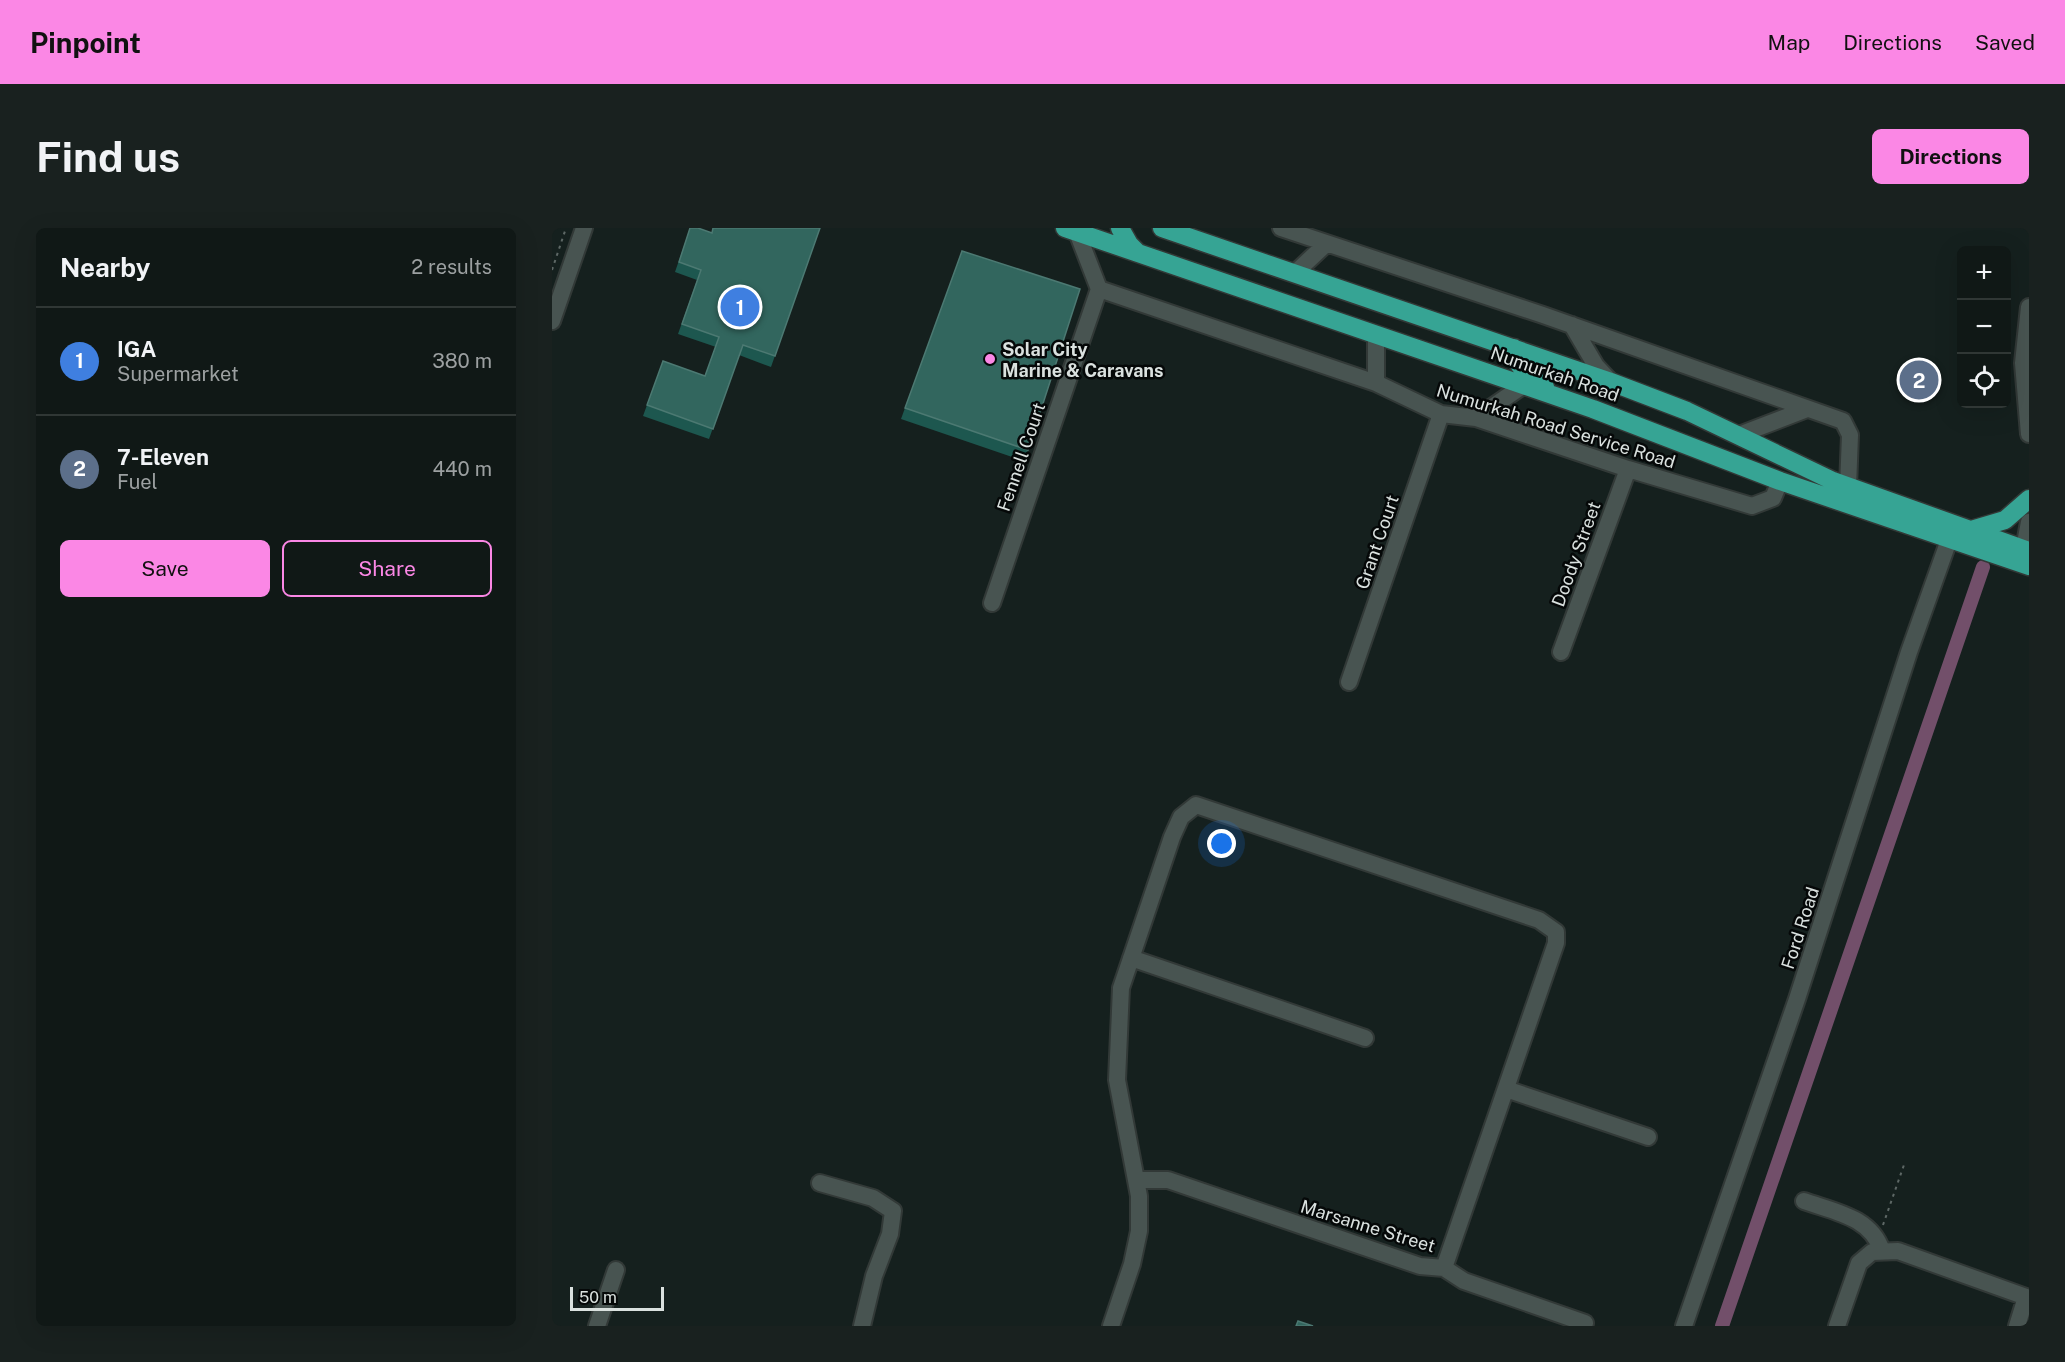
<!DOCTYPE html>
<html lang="en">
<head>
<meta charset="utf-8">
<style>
	:root { --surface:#101816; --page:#19211f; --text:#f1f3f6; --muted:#9ca0a1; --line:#303735; --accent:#fb87e5 }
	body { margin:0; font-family:"Public Sans",sans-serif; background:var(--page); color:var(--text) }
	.controls { position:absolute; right:18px; top:18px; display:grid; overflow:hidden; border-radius:9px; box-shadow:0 6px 24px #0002 }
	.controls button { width:54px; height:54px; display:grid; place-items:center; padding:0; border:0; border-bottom:2px solid var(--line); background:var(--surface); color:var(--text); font:30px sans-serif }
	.scale { position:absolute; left:18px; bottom:15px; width:94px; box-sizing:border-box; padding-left:6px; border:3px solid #dae1df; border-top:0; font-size:16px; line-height:21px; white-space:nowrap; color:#dae1df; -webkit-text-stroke:4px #050808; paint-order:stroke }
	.you { position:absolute; left:670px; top:616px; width:21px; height:21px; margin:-15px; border:4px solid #fff; border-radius:50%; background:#1a73e8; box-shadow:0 0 0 9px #1a73e833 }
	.badge { display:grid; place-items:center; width:39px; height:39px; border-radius:50%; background:var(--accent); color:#fff; font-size:20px; font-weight:700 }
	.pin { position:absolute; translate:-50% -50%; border:3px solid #fff; box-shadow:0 2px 6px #0006 }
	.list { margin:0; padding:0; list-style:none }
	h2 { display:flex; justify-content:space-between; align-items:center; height:78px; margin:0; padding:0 24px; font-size:26px }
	h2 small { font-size:20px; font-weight:400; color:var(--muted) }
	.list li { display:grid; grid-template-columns:39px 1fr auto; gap:18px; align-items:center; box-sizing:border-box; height:108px; padding:0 24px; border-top:2px solid var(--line) }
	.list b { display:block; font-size:22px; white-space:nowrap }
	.list p { margin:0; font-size:20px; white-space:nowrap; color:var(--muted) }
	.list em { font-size:20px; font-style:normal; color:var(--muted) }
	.actions { display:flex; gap:12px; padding:18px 24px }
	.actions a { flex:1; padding:14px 0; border:2px solid var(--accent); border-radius:9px; text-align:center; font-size:21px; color:var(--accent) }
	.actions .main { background:var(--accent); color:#111 }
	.icon { flex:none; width:33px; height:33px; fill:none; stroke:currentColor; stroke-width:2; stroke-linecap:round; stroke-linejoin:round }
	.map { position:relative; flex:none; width:1477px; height:1098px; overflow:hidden; border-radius:9px }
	header { display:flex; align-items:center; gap:36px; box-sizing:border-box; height:84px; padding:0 30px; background:var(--accent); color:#111 }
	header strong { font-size:28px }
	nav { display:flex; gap:33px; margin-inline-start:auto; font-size:21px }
	.intro { display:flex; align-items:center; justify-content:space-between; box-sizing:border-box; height:144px; padding:0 36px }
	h1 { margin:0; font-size:42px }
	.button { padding:15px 27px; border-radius:9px; background:var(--accent); color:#111; font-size:21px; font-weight:700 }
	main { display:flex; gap:36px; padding:0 36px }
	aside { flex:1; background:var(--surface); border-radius:9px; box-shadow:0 6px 24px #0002 }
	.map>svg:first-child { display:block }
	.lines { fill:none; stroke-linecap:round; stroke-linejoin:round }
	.canal { stroke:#724f6a; stroke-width:14 }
	.minor-casing { stroke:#323937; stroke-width:20 }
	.highway-casing { stroke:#323937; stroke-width:21 }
	.path { stroke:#5e6866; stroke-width:2; stroke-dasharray:3 4.5; stroke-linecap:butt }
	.minor { stroke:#485451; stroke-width:16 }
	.highway { stroke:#36a494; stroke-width:18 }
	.wall { fill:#1d574f }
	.building { fill:#32665e; stroke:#4c7972; stroke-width:1.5 }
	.poi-dot { fill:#fb87e5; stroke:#050808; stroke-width:2 }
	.labels { text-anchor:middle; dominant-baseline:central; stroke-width:5; stroke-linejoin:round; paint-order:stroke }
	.poi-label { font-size:18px; font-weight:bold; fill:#dae1df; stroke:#050808; text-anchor:start }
	.street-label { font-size:18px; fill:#dae1df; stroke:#050808 }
</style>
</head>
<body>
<header>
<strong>Pinpoint</strong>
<nav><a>Map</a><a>Directions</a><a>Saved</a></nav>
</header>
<div class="intro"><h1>Find us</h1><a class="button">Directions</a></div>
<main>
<aside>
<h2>Nearby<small>2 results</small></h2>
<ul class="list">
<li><span class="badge" style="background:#3f7fe0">1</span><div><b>IGA</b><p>Supermarket</p></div><em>380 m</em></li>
<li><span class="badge" style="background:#5c6f8a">2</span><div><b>7-Eleven</b><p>Fuel</p></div><em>440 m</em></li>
</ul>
<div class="actions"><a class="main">Save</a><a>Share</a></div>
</aside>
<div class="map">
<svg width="1477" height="1098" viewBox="0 0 1477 1098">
	<rect width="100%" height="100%" fill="#15201e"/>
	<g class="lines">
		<path class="canal" d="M1170 1098 1431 339"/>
		<g class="minor-casing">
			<path id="minor" d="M729 0 991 87 1291 193 1298 207 1296 259
				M525 4 547 61
				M743 45 774 16
				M547 61 824 155 889 186 924 190 1076 241 1200 278 1221 270 1228 253
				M1477 79 1471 135 1477 206
				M0 93 32 0
				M1020 97 1044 138 1059 154
				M824 107V155
				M924 190 972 157
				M1187 207 1255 181
				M1472 321 1477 294
				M440 375 547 61
				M1009 424 1076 241
				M797 454 889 186
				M579 730 813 810
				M954 861 1096 909
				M584 952H616L868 1038 892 1040 912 1053 1033 1095
				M268 955 321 970 341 983 338 1006 322 1048 310 1098
				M1252 973C1283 984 1319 989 1330 1023
				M45 1098 64 1042
				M559 1098 580 1036 587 1003V968L565 852 569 760 620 609 629 589 644 577 987 692 1004 704V715L892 1040
				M1132 1098 1245 771 1357 424 1397 312
				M1285 1098 1307 1035 1320 1024 1346 1023 1477 1070
				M1465 1098 1474 1069"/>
		</g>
		<g class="highway-casing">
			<path id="highway" d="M513 0 1041 181 1228 253 1477 338
				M568 0 577 16 585 24
				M610 0 1059 154 1135 183 1281 253 1477 323
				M962 120C962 138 979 150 993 159
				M1416 303 1453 292 1477 271"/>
		</g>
		<path class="path" d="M0 42 14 0
			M1331 997 1353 934"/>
		<use href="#minor" class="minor"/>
		<use href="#highway" class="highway"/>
	</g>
	<path class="wall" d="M138 0 159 5 268 0 219 139 187 127 157 211 91 188 111 133 153 148 164 119 126 106 145 52 123 44Z
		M410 23 476 222 472 233 349 191Z"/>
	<path class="building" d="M138 0H146L160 5 161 0H268L223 128 191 117 161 201 95 177 111 133 153 148 167 109 130 96 149 42 127 34Z
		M410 23 528 61 476 222 353 180Z
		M746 1093 761 1098H744Z"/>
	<circle class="poi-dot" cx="438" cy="131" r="6"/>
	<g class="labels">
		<g class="poi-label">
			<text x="450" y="121">Solar City<tspan x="450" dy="21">Marine &amp; Caravans</tspan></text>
		</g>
		<g class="street-label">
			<text transform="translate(1003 146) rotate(19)">Numurkah Road</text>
			<text transform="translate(1004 198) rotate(17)">Numurkah Road Service Road</text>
			<text transform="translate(469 229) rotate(-71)">Fennell Court</text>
			<text transform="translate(825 314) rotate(-71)">Grant Court</text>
			<text transform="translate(1024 326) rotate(-70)">Doody Street</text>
			<text transform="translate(1248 700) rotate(-72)">Ford Road</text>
			<text transform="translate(816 998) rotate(17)">Marsanne Street</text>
		</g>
	</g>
</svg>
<div class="controls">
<button>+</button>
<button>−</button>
<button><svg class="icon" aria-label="locate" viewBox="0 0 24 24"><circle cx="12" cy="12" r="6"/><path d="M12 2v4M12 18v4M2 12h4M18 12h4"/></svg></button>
</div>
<div class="scale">50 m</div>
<div class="you"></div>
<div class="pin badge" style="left:188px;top:79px;background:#3f7fe0">1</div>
<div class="pin badge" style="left:1367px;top:152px;background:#5c6f8a">2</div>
</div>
</main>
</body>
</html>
